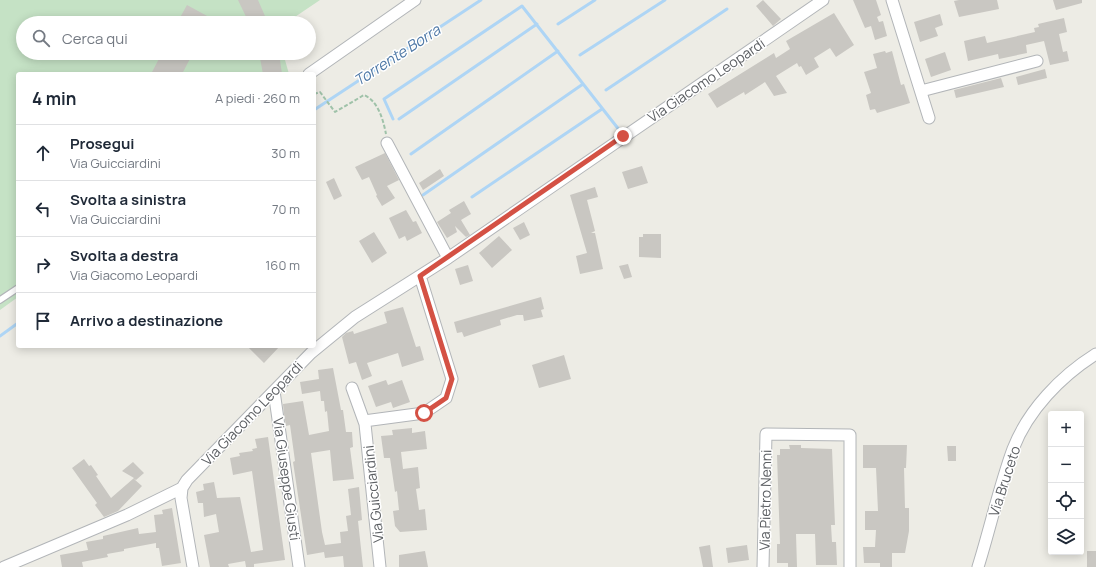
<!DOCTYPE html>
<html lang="it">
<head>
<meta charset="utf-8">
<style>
	:root { --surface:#fff; --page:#f6f6f7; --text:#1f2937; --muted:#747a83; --line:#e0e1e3 }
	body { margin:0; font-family:Manrope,sans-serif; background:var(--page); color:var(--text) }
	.controls { position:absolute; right:12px; bottom:12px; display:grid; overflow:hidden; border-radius:4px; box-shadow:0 2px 10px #0003 }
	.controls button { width:36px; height:36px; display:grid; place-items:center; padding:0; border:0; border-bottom:1px solid var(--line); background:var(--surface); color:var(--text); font:20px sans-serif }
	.stop { position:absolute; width:12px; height:12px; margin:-9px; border:3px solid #d45144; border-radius:50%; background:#fff }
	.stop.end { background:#d45144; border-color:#fff; box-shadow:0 1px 4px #0008 }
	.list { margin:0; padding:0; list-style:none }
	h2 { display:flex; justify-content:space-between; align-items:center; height:52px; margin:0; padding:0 16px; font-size:17px }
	h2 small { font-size:13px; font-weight:400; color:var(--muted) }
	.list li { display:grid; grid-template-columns:26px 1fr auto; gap:12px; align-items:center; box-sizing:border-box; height:56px; padding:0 16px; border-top:1px solid var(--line) }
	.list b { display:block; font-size:15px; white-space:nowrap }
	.list p { margin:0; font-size:13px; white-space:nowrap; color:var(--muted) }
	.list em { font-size:13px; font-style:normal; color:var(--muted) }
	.icon { flex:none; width:22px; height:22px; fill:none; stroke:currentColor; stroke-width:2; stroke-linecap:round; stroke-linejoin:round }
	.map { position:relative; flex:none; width:1096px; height:567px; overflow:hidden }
	.search { position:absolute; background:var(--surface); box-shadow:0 2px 10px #0003; left:16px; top:16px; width:300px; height:44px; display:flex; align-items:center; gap:10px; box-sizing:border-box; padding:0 14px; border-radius:22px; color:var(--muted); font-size:15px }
	.panel { position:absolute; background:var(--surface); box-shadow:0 2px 10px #0003; left:16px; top:72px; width:300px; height:276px; border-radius:4px }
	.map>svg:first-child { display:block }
	.green { fill:#c5e2c5 }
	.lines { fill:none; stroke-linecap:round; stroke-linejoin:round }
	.stream { stroke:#aed5f5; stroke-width:3 }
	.building { fill:#c9c7c2 }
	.service-casing { stroke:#b2b5b8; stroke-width:8 }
	.minor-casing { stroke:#b2b5b8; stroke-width:13 }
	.path { stroke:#9fc2a9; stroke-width:2; stroke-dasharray:4 2; stroke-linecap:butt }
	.service { stroke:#fff; stroke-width:5.5 }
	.minor { stroke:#fff; stroke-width:11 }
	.route { stroke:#d45144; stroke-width:5 }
	.labels { text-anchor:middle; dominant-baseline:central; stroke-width:3; stroke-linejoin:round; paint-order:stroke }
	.street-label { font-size:14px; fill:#5d6064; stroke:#fff }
	.water-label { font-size:15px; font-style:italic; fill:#4d77a5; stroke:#fff }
</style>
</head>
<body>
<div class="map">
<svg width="1096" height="567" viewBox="0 0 1096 567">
	<rect width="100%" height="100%" fill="#edece5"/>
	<path class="green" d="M0 0H320L286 23H23V53H283L289 74H18V297L0 310Z"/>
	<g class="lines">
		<path class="stream" d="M558 24 595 0
			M580 55 665 0
			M606 90 727 9
			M314 110 481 0
			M393 119 384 99 522 6 620 131
			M399 119 537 24
			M411 154 558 51
			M423 195 583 84
			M472 197 602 109
			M0 336 18 323"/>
	</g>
	<path class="building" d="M238 0H258L268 23H249Z
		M763 0 781 19 773 26 756 6Z
		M853 0H876L881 15 877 17 879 22 883 21 887 36 875 40 871 26 865 28Z
		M959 0H997L999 9 959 17 954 1Z
		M1053 0H1082V3L1056 10Z
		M187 5 220 23H177Z
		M834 13 854 45 836 57 830 48 814 58 819 67 806 75 801 66 799 67 797 63 776 76 787 93 774 96 765 82 745 95 744 92 717 108 708 94 774 53 776 58 790 49 786 41Z
		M940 14 943 25 935 28 938 36 920 42 914 22Z
		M1064 18 1067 32 1059 34 1063 52 1067 51 1069 61 1050 65 1044 41 1026 45 1027 53 999 59 998 54 968 61 964 41 985 36 987 43 1035 32 1034 28 1039 27 1038 24Z
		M885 51 886 53 892 51 901 85 904 84 910 103 877 113 875 109 870 110 866 95 871 93 864 72 877 68 873 54Z
		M945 52 951 70 931 77 925 59Z
		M162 53H193L182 74H151Z
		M259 53H279L282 74H263Z
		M1045 69 1047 78 1018 85 1016 77Z
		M1001 78 1004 87 956 98 954 90Z
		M385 153 399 180 387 186 395 198 382 206 376 196 377 195 369 177 362 180 355 167Z
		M642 166 648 183 628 189 622 172Z
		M440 169 444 176 423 190 419 183Z
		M334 178 342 196 334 200 326 182Z
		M595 187 598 197 587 200 595 231 591 233H595L603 269 580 274 576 256 587 253 570 195Z
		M464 201 471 214 461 220 470 235 466 237 455 226 457 232 447 238 437 222 451 213 449 210Z
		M406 210 413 222 416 221 422 233 407 241 405 236 399 239 389 218Z
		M524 222 530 235 520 240 513 228Z
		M374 232 387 253 372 263 359 241Z
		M643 234H661V258L639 257V237H643Z
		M499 236 512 250 492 268 479 253Z
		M628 264 632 277 624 279 619 266Z
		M468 265 473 281 460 285 455 269Z
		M541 297 544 309 541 310 543 317 524 321 523 315H517L500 320 501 325 476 333 464 337 462 332 457 333 454 322Z
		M403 307 416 347 420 346 424 360 402 367 398 353 367 363 372 376 362 380 356 362 349 364 342 337 346 333 353 331 354 334 387 323 384 312Z
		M247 346H280L264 363Z
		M564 355 571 379 539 388 532 365Z
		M333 368 341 410H343L346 432H352L353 447 350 448 354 479 333 481 330 450 311 453 322 532 325 545 341 543 340 532 348 531 346 516 351 515 348 489 359 487 362 520 358 521 363 567H344L343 556 325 558 324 552 307 555 293 462 295 461 290 425 286 426 284 414 283 404 303 401 309 435 329 431 327 411 325 412 324 401H321L320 391 302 394 300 382 319 379 318 370Z
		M386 380 388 385 402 380 410 402 393 408 391 402 376 407 368 386Z
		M412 428V433L425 431 427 449 401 452 403 469 418 467 420 488 416 489 419 510 425 509 427 530 400 532 395 526 393 511 399 510 397 491 395 492 390 458H384L381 436 393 435 392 430Z
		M268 437 285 560 254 564V567H246L245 561 228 564 229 567H210L204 535 219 532 216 514 204 517 203 503H198L196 492 204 490 203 484 214 482 217 498 240 497 251 552 263 550 252 471 233 475 230 458 240 456 239 453 253 451 252 449 257 448 255 439Z
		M789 445H801V448L832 449 835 525H831L832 542H836L837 565H816L815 534H796L797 567H788V563H777V544H780L777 455H780V449H790Z
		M863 445H907L906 468H904L905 508H909V531L905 553H892V567H880V563H864L863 547H875L876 530H865V511H878L876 468H863Z
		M947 446H956V461H948Z
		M84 459 89 466 91 465 98 475 96 476 111 498 134 478 122 471 133 462 144 473 136 480 134 479 142 486 118 511 104 517 95 505 97 503 72 468Z
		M172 508 181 563 162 566 159 548H156V543L124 549V551L107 554 108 557 82 562 83 567H62L60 555 88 550 86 542 103 539V536L138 528 139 534 156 532 154 515 163 514 162 510Z
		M710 545 713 567H703L699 547Z
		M747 545 749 560 728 563 726 548Z
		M425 551 428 567H399V555Z
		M1087 551H1096V567H1087Z"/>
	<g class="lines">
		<g class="service-casing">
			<path id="service" d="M0 300 18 288"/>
		</g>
		<g class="minor-casing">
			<path id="minor" d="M892 0 929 118
				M309 74 415 0
				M921 91 1037 61
				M387 143 448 258
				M352 388 365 424 380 567
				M274 391 299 567
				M364 421 424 413 446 398 452 379 420 276
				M182 488 181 498 193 567
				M4 567 127 515 182 488 187 480 311 353 355 317 448 258 823 0
				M763 567 766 434 850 435V567
				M978 567C990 529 999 487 1013 449 1028 410 1061 376 1096 354"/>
		</g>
		<path class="path" d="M314 94 320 92 335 112 364 95C378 101 383 119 386 134"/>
		<use href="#service" class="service"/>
		<use href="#minor" class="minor"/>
	</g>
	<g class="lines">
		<path class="route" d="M424 413 446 398 452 379 420 276 623 136"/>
	</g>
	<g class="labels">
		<g class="street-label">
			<text transform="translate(706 80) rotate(-34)">Via Giacomo Leopardi</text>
			<text transform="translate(252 413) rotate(-46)">Via Giacomo Leopardi</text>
			<text transform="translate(287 479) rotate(82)">Via Giuseppe Giusti</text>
			<text transform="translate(1004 481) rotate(-72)">Via Bruceto</text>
			<text transform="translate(373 494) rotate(-96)">Via Guicciardini</text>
			<text transform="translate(765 500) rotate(-89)">Via Pietro Nenni</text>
		</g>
		<g class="water-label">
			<text transform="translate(397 55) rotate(-33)">Torrente Borra</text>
		</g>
	</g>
</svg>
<div class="controls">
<button>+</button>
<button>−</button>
<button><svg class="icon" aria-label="locate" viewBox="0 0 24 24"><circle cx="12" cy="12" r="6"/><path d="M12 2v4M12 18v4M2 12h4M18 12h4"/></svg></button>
<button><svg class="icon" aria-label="layers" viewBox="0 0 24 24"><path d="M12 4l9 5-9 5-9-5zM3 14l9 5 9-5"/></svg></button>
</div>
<div class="stop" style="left:424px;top:413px"></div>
<div class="stop end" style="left:623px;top:136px"></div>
<div class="search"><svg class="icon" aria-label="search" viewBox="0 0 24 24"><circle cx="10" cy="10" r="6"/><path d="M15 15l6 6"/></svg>Cerca qui</div>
<section class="panel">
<h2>4 min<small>A piedi · 260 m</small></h2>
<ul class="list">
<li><svg class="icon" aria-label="ahead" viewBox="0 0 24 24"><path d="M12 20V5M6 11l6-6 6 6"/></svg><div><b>Prosegui</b><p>Via Guicciardini</p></div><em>30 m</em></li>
<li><svg class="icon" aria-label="left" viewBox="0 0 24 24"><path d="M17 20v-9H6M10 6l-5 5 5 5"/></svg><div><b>Svolta a sinistra</b><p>Via Guicciardini</p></div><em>70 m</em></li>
<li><svg class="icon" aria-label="right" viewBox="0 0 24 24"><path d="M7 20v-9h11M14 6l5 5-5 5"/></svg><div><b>Svolta a destra</b><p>Via Giacomo Leopardi</p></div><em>160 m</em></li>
<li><svg class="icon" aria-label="arrive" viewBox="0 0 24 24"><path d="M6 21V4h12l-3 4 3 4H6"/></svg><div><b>Arrivo a destinazione</b></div></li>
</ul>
</section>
</div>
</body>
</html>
